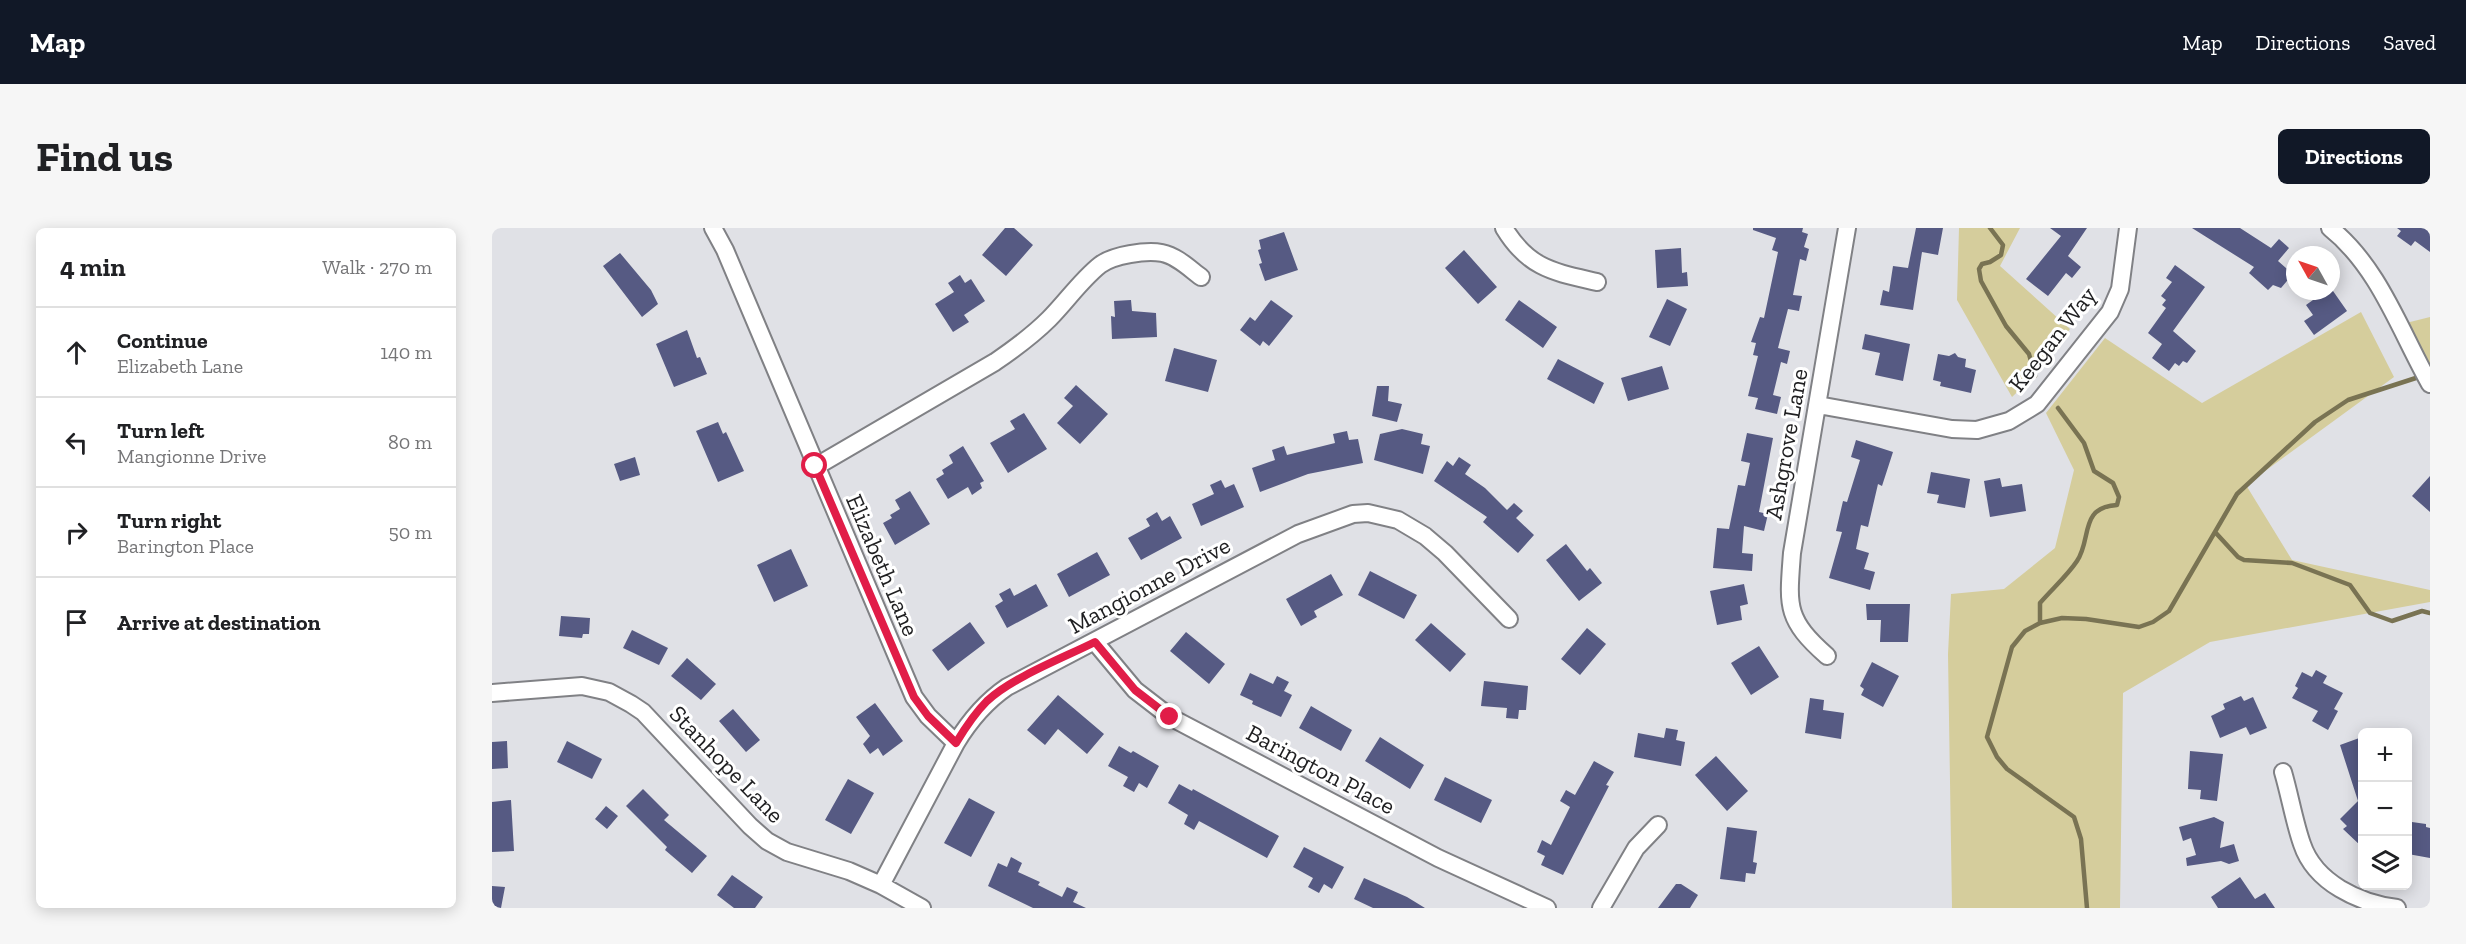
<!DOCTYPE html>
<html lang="en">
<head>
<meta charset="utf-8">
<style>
	:root { --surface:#fff; --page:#f6f6f6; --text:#202124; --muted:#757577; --line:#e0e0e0; --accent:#111827 }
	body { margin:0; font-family:"Zilla Slab",serif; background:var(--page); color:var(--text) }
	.controls { position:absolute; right:18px; bottom:18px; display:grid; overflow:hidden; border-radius:9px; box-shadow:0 3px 15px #0003 }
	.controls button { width:54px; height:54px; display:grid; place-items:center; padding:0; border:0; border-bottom:2px solid var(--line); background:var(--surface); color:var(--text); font:30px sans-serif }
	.compass { position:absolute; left:1794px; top:18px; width:54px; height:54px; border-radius:50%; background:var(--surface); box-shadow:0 3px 15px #0003; rotate:310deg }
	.stop { position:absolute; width:18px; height:18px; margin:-14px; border:4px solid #e11d48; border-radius:50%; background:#fff }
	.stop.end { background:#e11d48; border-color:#fff; box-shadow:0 2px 6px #0008 }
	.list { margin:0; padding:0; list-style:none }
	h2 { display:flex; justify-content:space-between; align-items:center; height:78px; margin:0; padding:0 24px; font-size:26px }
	h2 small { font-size:20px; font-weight:400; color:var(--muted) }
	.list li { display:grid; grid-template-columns:39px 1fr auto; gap:18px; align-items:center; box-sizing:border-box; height:90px; padding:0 24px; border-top:2px solid var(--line) }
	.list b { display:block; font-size:22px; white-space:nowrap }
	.list p { margin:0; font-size:20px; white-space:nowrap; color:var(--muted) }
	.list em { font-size:20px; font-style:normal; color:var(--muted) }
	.icon { flex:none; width:33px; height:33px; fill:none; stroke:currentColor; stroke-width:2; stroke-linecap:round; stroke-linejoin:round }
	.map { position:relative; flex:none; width:1938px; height:680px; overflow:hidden; border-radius:9px }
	header { display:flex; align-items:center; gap:36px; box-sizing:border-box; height:84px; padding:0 30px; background:var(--accent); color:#fff }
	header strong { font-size:28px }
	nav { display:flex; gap:33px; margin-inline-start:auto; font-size:21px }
	.intro { display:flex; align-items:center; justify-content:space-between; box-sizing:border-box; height:144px; padding:0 36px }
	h1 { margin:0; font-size:42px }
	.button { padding:15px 27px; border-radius:9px; background:var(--accent); color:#fff; font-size:21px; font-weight:700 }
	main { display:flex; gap:36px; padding:0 36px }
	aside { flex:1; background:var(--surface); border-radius:9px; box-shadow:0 3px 15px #0003 }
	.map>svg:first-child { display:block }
	.green { fill:#d5cd9c }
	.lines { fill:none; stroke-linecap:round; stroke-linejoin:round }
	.stream { stroke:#797353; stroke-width:4.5 }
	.building { fill:#565a83 }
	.street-casing { stroke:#808185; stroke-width:20 }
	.street { stroke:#fff; stroke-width:16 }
	.route { stroke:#e11d48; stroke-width:8 }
	.labels { text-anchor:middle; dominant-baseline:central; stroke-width:6; stroke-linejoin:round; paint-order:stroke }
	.street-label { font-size:24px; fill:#1f1f21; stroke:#fff }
</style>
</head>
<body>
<header>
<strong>Map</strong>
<nav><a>Map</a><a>Directions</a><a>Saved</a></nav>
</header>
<div class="intro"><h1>Find us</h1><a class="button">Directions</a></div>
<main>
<aside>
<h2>4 min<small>Walk · 270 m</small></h2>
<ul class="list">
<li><svg class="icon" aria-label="ahead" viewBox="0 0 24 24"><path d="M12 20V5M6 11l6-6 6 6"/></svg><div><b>Continue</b><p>Elizabeth Lane</p></div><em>140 m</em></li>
<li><svg class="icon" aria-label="left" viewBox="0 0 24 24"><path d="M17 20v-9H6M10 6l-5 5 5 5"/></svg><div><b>Turn left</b><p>Mangionne Drive</p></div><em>80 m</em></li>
<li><svg class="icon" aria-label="right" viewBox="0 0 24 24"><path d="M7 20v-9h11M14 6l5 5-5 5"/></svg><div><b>Turn right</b><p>Barington Place</p></div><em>50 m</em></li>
<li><svg class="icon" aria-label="arrive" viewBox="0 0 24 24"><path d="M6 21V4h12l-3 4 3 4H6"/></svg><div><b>Arrive at destination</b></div></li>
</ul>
</aside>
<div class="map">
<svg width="1938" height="680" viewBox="0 0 1938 680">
	<rect width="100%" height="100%" fill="#e0e1e6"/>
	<path class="green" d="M1467 0H1528L1508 38 1578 101 1540 150 1520 169 1465 72Z
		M1869 84 1902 149 1754 257 1800 332 1938 362V374L1718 414 1631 465 1628 680H1460L1456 426 1459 366 1512 361 1563 320 1582 242 1554 185 1613 110 1710 175Z
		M1938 89V140L1914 95Z"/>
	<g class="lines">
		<path class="stream" d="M1498 0 1511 17 1509 27 1498 34 1490 36 1487 41 1489 53 1514 98 1537 126 1543 148
			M1723 304 1746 329 1752 332 1800 335 1858 357 1878 385 1900 393 1930 383 1938 385
			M1548 395V375C1560 361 1575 348 1585 333 1600 311 1587 279 1625 277L1627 269 1621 255 1602 243 1592 215 1566 180
			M1595 680 1589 611 1582 589 1515 541 1505 529 1495 509 1520 419 1533 403 1548 395 1570 390 1594 391 1647 399 1661 394 1677 383 1745 266 1823 194 1856 172 1930 148"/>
	</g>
	<path class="building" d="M513 0H522L541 17 514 48 490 27Z
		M1261 0H1311L1310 4 1316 6 1312 19 1317 21 1314 33 1308 31 1301 67 1310 68 1307 83 1296 81 1286 120 1298 123 1295 136 1289 134 1281 167 1289 169 1285 186 1263 181 1266 170 1256 168 1266 128 1261 127 1264 115 1259 114 1268 89 1272 90 1286 24 1280 22 1284 10 1261 2Z
		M1424 0H1451L1446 27 1430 24 1421 82 1388 77 1391 62 1397 64 1401 38 1416 40Z
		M1558 0H1595L1576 28 1589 39 1580 50 1574 45 1556 68 1534 51 1569 8Z
		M1700 0H1748L1779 20 1787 11 1797 20 1786 33 1801 46 1789 60 1781 57 1776 62 1757 45 1762 39Z
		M1905 0H1938V24L1923 13 1919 18 1905 8 1909 3Z
		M792 4 806 42 773 53 767 36 770 35 766 22 769 21 767 12Z
		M1189 20 1190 45 1195 44 1196 58 1165 60 1163 22Z
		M972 22 1005 59 986 76 953 40Z
		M128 25 159 62 166 76 150 89 111 38Z
		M1683 37 1713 59 1681 103 1704 123 1695 135 1691 133 1687 138 1683 135 1677 143 1660 130 1670 116 1656 105 1674 80 1670 77 1674 72 1669 68 1680 54 1674 50Z
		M468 47 473 55 479 51 493 73 472 87 477 94 461 104 443 76 462 64 456 55Z
		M1815 63H1841L1855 83 1822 107 1812 93 1821 87 1814 77 1821 72Z
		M1175 71 1195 81 1178 118 1157 109Z
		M639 72 640 83 664 85 665 109 620 111 619 88 623 89 622 73Z
		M779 72 801 88 777 118 771 113 768 118 748 102 758 89 763 93Z
		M1027 72 1065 99 1051 120 1013 92Z
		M195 102 205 130 208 129 215 146 182 159 164 116Z
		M1373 106 1418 116 1411 153 1383 147 1388 125 1370 121Z
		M682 120 725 132 716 164 673 153Z
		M1463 125 1466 129 1474 131 1473 139 1484 142 1479 165 1448 158 1449 154 1441 152 1446 126 1457 128Z
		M1066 131 1112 155 1102 176 1055 151Z
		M1170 138 1177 161 1136 173 1129 150Z
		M584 157 616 186 588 216 565 195 581 178 572 170Z
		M885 158H897L896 173 910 176 905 194 880 188Z
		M532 185 555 221 516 245 498 215 523 201 518 193Z
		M226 194 231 206 234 204 252 243 226 254 204 203Z
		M910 201 931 206 929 216 938 218 931 246 882 232 888 206Z
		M855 203 857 212 866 211 871 235 816 246 768 264 760 240 783 232 780 222 792 218 795 227 843 215 841 206Z
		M1255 205 1281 210 1267 284 1276 286 1272 303 1252 298 1250 325 1261 326 1260 343 1221 340 1225 300 1237 301 1246 257 1253 258 1258 235 1249 233Z
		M1364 212 1401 224 1390 258 1386 256 1376 299 1369 297 1364 321 1377 325 1372 341 1383 344 1378 362 1337 350 1350 304 1344 303 1351 273 1355 274 1368 232 1359 229Z
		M471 218 492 253 488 255 490 260 480 267 476 259 456 271 444 251 452 246 450 242 461 235 457 227Z
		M143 229 148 247 128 253 122 236Z
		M967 229 979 237 973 246 993 260 1015 282 1022 275 1031 283 1024 290 1042 307 1026 325 991 294 995 289 942 253 955 233 961 238Z
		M1439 244 1478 251 1473 280 1445 275 1447 267 1435 265Z
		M1938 248V284L1920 268Z
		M1508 250 1510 259 1530 256 1534 283 1498 289 1492 253Z
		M729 252 733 260 742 256 752 279 709 298 700 276 722 266 718 257Z
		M418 263 438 296 403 317 391 295 400 290 398 287 408 281 403 272Z
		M665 284 670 293 678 288 690 310 649 332 636 310 658 298 654 291Z
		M1074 316 1095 343 1098 340 1110 355 1087 373 1054 332Z
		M299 321 316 358 282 374 265 337Z
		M605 324 618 347 577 369 565 346Z
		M878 343 925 367 912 391 866 367Z
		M839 346 851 367 822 383 825 389 809 398 794 371Z
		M544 356 556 378 515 400 503 378 511 373 507 366 518 360 522 368Z
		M1252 356 1256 376 1248 378 1250 392 1225 397 1218 363Z
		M1374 376H1418L1416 414H1388L1389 392H1375Z
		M69 388 98 390 97 406H91L90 410 67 408Z
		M478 394 493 415 456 443 440 422Z
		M939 395 974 426 958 444 923 412Z
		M1095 400 1114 416 1088 447 1069 431Z
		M140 402 176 420 167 437 131 420Z
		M694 404 733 436 717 456 678 423Z
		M1267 418 1287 449 1259 467 1239 435Z
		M195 430 224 456 209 472 179 448Z
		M1380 434 1407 448 1391 479 1369 467 1372 461 1368 458Z
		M1824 442 1835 448 1831 455 1851 465 1842 481 1846 483 1836 502 1820 493 1826 483 1800 470 1806 460 1803 458 1810 444 1820 449Z
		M758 445 781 456 785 448 797 454 792 463 800 467 789 489 760 476 761 473 748 467Z
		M992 453 1036 458 1034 482H1027L1026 491 1014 490 1015 480 989 478Z
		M566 467 612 506 595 526 566 501 553 517 535 502Z
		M1749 468 1752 473 1761 469 1775 500 1758 507 1754 499 1728 510 1719 488 1733 481 1731 476Z
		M1318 470 1332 472 1331 482 1352 485 1349 511 1313 505Z
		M383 475 411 513 391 528 386 520 378 526 371 516 378 508 364 489Z
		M819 478 860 502 849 523 807 500Z
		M241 481 268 512 254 524 227 493Z
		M1174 500 1186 502 1184 512 1193 514 1189 538 1142 529 1146 505 1172 510Z
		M888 509 932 537 918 561 873 533Z
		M1870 509V619L1851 601 1855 598 1848 591 1866 573 1848 517Z
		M15 513 16 540 0 541V514Z
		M75 513 110 531 100 551 65 534Z
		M627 518 639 525 641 523 667 538 655 560 647 555 642 564 631 558 636 549 616 538Z
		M1698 523 1731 526 1725 573 1708 571 1709 562 1696 561Z
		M1224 528 1256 563 1235 583 1203 547Z
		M1102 533 1122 544 1114 557 1117 558 1071 647 1049 637 1053 628 1045 624 1050 612 1059 617 1078 579 1068 573 1074 562 1083 567Z
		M953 549 1000 572 989 595 942 572Z
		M356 551 382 565 359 606 333 592Z
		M687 556 700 563 701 561 787 608 775 630 707 593 702 602 692 596 696 587 676 575Z
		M151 561 177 587 172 592 215 628 200 645 173 622 175 619 134 578Z
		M477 570 503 584 479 629 452 615Z
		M19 572 22 623 0 624V574Z
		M114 578 126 588 115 601 103 591Z
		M1722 589 1732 594 1728 620 1742 616 1747 633 1737 636 1729 633 1695 638 1694 630 1704 627 1699 610 1691 613 1687 599Z
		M1920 594 1934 596V599L1938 600V630L1916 626Z
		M1235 599 1265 603 1261 634 1265 635 1263 646 1254 645 1253 654 1228 651Z
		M812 619 852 639 840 661 832 656 827 665 816 659 821 650 801 639Z
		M519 629 530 635 526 644 548 654 546 657 570 669 575 659 586 664 581 674 594 680H541L496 658 506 635 515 639Z
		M240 647 271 669 263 680H242L225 667Z
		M1748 649 1763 671 1773 665 1783 680H1726L1719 669Z
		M872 650 915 669 933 680H881L862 671Z
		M1184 656H1189L1206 667 1198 680H1166Z
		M0 658 13 659 9 680H0Z"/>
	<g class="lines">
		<g class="street-casing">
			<path id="street" d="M221 0 233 22 422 469 436 488 464 515
				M1012 0C1037 41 1062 44 1105 54
				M1838 0C1887 39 1908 103 1938 156
				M1326 177 1460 201 1485 202 1517 193 1545 176 1618 84 1628 61 1636 0
				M323 239 503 134C522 121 541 107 557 91 574 74 589 52 608 37 621 27 654 22 670 25 685 28 698 41 709 49
				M603 414 643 462 678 489 946 630 1055 680
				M1335 428C1293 391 1296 378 1300 325L1355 0
				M0 465 90 458 117 464 139 476 151 484 258 598 275 613 295 624 357 643 389 657 430 680
				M1791 544C1798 568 1802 593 1810 616 1823 655 1867 675 1905 680
				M389 657 464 515C478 492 493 474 515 459L806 306 861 286 876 285 906 292 933 308 953 325 1017 391
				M1109 680 1144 620 1166 597"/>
		</g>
		<use href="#street" class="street"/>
	</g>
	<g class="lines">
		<path class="route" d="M323 238 422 469 436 488 464 515C473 500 483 485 495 473 521 449 571 430 603 414L643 462 678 489"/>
	</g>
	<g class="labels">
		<g class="street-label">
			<text transform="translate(1560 111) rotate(-52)">Keegan Way</text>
			<text transform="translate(1294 216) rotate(-80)">Ashgrove Lane</text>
			<text transform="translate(391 337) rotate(67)">Elizabeth Lane</text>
			<text transform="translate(657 357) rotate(-28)">Mangionne Drive</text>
			<text transform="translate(235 536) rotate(46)">Stanhope Lane</text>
			<text transform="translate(829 541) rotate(28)">Barington Place</text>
		</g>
	</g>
</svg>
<div class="controls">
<button>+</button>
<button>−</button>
<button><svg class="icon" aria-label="layers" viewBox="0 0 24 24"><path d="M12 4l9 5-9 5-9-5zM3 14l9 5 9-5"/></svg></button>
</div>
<svg class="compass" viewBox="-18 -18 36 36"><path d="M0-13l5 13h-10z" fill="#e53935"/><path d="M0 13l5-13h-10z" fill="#757577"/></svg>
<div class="stop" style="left:323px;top:238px"></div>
<div class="stop end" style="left:678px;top:489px"></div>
</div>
</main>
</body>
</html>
